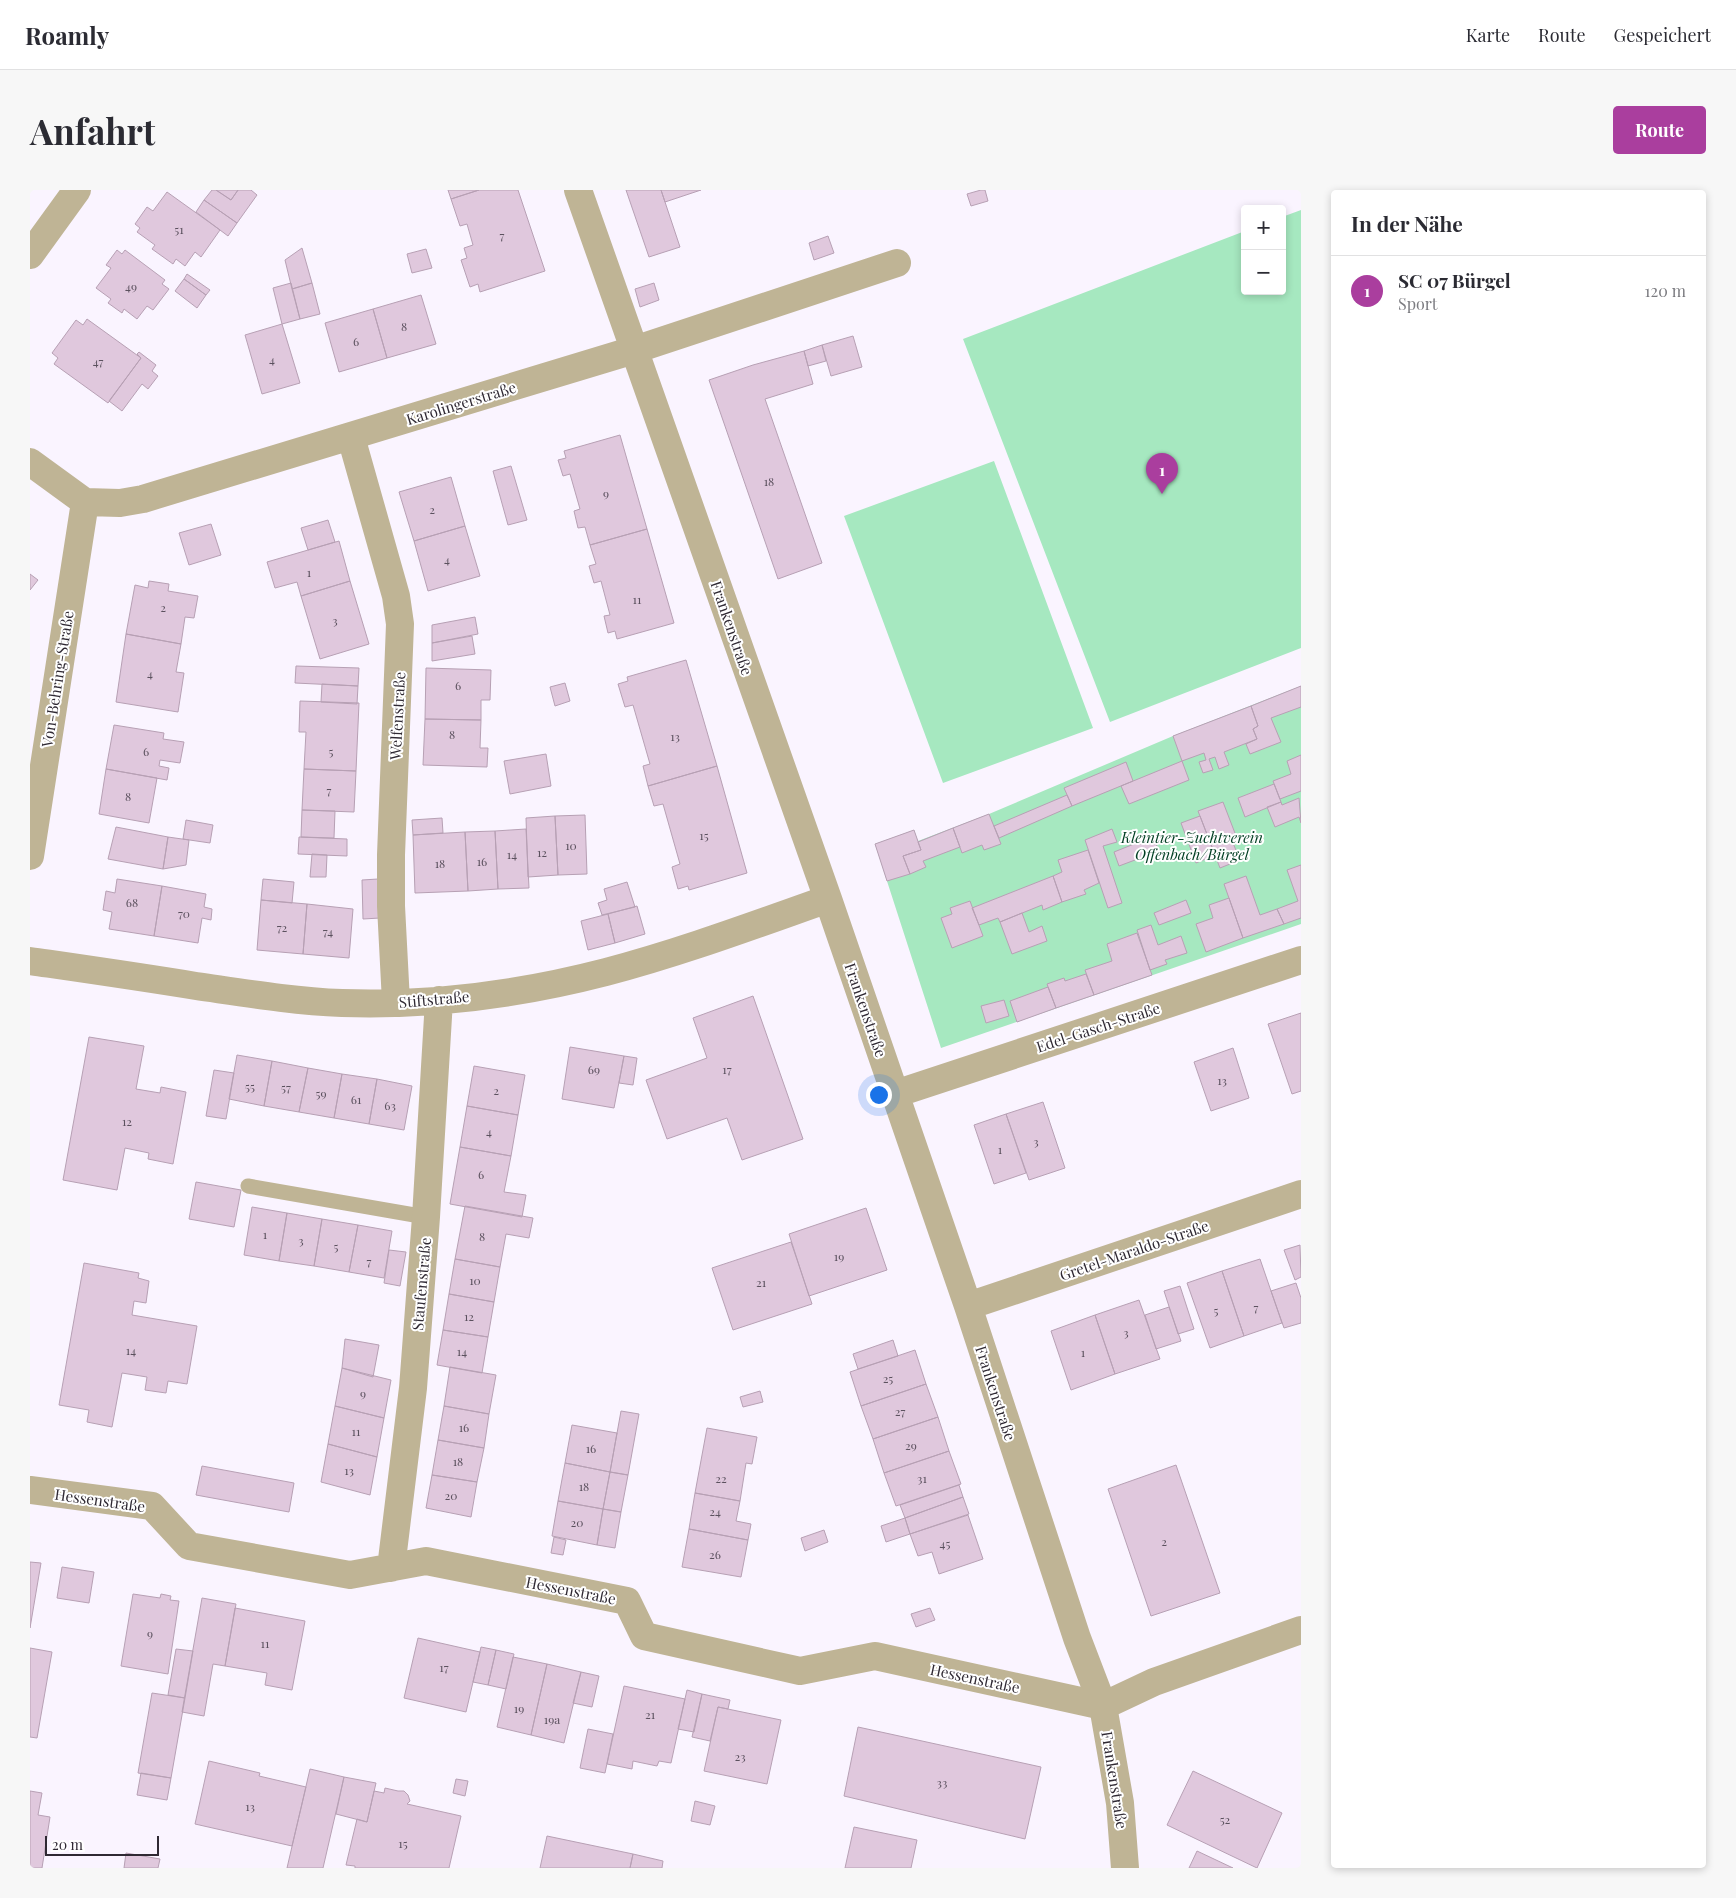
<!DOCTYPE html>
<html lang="de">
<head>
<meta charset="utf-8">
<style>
	:root { --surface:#fff; --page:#f7f7f7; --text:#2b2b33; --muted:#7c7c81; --line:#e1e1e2; --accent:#aa3e9e }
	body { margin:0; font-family:"Playfair Display",serif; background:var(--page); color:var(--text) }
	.controls { position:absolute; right:15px; top:15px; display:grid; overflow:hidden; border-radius:5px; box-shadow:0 2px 8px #0003 }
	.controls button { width:45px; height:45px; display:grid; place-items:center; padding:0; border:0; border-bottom:1px solid var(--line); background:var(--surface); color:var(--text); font:25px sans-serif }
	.scale { position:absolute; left:15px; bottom:12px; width:114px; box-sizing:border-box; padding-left:5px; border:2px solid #2f2933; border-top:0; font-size:14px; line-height:18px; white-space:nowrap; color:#2f2933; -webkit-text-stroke:4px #fff; paint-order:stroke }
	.you { position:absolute; left:848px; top:904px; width:18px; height:18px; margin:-12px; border:4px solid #fff; border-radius:50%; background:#1a73e8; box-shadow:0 0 0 8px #1a73e833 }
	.badge { display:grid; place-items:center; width:32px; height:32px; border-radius:50%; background:var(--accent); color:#fff; font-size:16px; font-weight:700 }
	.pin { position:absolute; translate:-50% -41px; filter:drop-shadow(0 1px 2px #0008) }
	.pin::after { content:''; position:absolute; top:26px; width:18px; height:15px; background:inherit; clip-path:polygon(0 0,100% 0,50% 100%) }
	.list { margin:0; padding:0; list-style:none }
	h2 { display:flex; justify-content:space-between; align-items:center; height:65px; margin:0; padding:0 20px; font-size:21px }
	h2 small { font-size:16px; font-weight:400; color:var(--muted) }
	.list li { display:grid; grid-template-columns:32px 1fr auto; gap:15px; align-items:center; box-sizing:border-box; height:70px; padding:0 20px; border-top:1px solid var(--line) }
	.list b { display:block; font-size:19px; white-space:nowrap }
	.list p { margin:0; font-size:16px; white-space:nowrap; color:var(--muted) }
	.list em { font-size:16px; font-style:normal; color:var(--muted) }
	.map { position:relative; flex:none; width:1271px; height:1678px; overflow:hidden; border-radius:5px }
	header { display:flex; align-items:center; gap:30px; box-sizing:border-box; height:70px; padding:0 25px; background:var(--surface); border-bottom:1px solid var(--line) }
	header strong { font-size:24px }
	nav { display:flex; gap:28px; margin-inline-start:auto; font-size:18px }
	.intro { display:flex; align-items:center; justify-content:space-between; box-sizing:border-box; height:120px; padding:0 30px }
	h1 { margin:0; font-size:35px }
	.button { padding:12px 22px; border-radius:5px; background:var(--accent); color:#fff; font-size:18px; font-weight:700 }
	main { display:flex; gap:30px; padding:0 30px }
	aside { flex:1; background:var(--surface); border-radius:5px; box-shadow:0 2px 8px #0003 }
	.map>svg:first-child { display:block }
	.green { fill:#a6e8c0 }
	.building { fill:#e0c8dd; stroke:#b7a0b4 }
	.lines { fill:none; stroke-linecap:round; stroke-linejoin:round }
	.service { stroke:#bfb495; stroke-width:15 }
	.minor { stroke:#bfb495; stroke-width:28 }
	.labels { text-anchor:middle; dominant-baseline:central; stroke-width:4; stroke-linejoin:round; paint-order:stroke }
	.number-label { font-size:12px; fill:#5b515e }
	.street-label { font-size:15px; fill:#2f2933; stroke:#fff }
	.park-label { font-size:15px; font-style:italic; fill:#003e22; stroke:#fff }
</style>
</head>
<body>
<header>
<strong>Roamly</strong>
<nav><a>Karte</a><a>Route</a><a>Gespeichert</a></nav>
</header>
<div class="intro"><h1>Anfahrt</h1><a class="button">Route</a></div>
<main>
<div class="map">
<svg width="1271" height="1678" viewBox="0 0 1271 1678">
	<rect width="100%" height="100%" fill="#faf4ff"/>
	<path class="green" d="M1271 20V458L1080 532 933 149 1215 41V101H1252V27Z
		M964 271 1063 538 913 593 814 326Z
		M1271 496V734L911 858 845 654 884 640 888 651 959 624 1143 546Z"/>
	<path class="building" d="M182 0H186L201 10 208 0H221L227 5 207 33 174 10Z
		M186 0H208L201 10Z
		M418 0H449L421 9Z
		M449 0H488L515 81 450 102 448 94 440 97 431 70 437 68 434 58 443 55 437 34 430 36 421 9Z
		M596 0H631L650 57 619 67Z
		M631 0H671L635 12Z
		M951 0H955L958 11 941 16 937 4Z
		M137 2 190 40 171 67 165 62 155 76 146 69 143 74 122 59 125 55 107 42 110 38 105 34 117 17 123 21Z
		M174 10 207 33 198 46 166 22Z
		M798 46 804 63 784 70 779 53Z
		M272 58 282 93 262 99 255 70Z
		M396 59 402 78 382 83 377 64Z
		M87 60 92 64 95 60 135 90 132 94 139 99 123 120 117 116 107 129 94 119 92 123 78 113 81 109 66 98 81 78 76 75Z
		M157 84 180 100 176 105 154 89Z
		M154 89 176 105 167 118 145 101Z
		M261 93 270 129 252 134 243 98Z
		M282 93 290 124 270 129 262 99Z
		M624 93 629 110 610 117 605 99Z
		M391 105 406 154 357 168 343 119Z
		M343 119 357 168 309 182 295 133Z
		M57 129 111 168 78 213 24 174 28 168 22 163 46 130 53 135Z
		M252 134 270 193 232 204 215 145Z
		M823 146 832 177 801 186 792 155Z
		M792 155 796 171 778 176 774 161Z
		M774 161 783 194 735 209 792 373 748 389 679 190 723 175Z
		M109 162 126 175 122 181 128 186 118 199 112 194 92 221 79 211 111 168 107 164Z
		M590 245 617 339 560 355 555 337 548 338 544 321 550 319 540 284 533 286 528 270 536 268 534 261Z
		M481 276 497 330 478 335 463 281Z
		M421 287 435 336 384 351 369 302Z
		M298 330 305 352 278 360 271 338Z
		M181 334 191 365 159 375 149 343Z
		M435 336 450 386 398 401 384 351Z
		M617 339 644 433 587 449 585 441 578 443 574 426 580 425 571 391 564 393 559 376 566 374 560 355Z
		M309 351 320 391 271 406 267 392 245 398 237 372Z
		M0 384 8 390 0 400Z
		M119 391 139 394 138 401 168 406 164 428 155 427 151 454 96 444 105 395 118 398Z
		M320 391 339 454 290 469 271 406Z
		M445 427 448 444 402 453V435Z
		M96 444 151 454 146 482 154 483 148 522 86 512Z
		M442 446 445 464 402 471V453Z
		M656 470 687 576 618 596 613 576 620 574 603 515 595 517 588 494 598 491 597 487Z
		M266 476 329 478 328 496 265 493Z
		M396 478 461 480 460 510H451V530L395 529Z
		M535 493 540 511 525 516 520 497Z
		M292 494 328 496 327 514 291 512Z
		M1271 496V517L1241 528 1251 552 1220 564 1216 554 1227 549 1223 539 1228 536 1221 516Z
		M270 511 329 513 326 581 274 579 276 542H269Z
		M1221 516 1228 536 1223 539 1227 549 1194 562 1199 575 1189 579 1185 567 1179 569 1183 580 1173 583 1169 572 1176 570 1174 563 1152 571 1143 546Z
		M395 529 451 530 450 558H458L457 577 393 575Z
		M84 535 134 543 133 549 154 552 150 573 130 570 129 576 139 578 137 590 76 579Z
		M516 564 521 596 480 604 474 571Z
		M1271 565V601L1250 609 1243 591 1261 584 1257 571Z
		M1152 571 1159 590 1099 614 1091 596Z
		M1096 572 1103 591 1042 616 1034 598Z
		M687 576 717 683 659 700 658 696 648 699 642 677 650 674 633 614 624 616 618 596Z
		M76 579 127 588 119 633 69 624Z
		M274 579 326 581 324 622 272 620Z
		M1244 594 1251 612 1215 627 1208 608Z
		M1037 605 1042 616 969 648 964 636Z
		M1269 608 1271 633 1269 627 1245 637 1237 617 1251 612 1252 615Z
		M1193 612 1208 651 1203 653 1210 670 1190 678 1168 621Z
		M272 620 305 621 304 648 271 647Z
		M959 624 971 654 954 660 952 655 932 663 923 638Z
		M555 625 557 684 528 685 525 626Z
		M525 626 528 685 498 687 496 628Z
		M1170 626 1185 665 1166 673 1151 633Z
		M412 628 413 643 383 645 382 630Z
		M156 630 183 635 180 653 153 649Z
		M86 637 138 647 133 679 78 669Z
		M923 638 930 657 893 671 896 677 880 684 873 666 891 660 888 652Z
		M496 639 499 698 468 699 465 641Z
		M1082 639 1087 652 1073 656 1092 713 1078 718 1055 650Z
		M884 640 891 660 873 666 880 684 857 691 845 654Z
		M465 641 468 699 438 701 435 642Z
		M435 642 438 701 385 703 383 645Z
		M1112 645 1113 651 1123 647 1129 661 1089 676 1084 662 1104 654 1102 649Z
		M138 647 159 650 156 675 133 679Z
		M269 647 317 649V666L268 664Z
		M1058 660 1069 693 1054 700 1056 704 1032 712 1023 686 1032 682 1028 670Z
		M282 664 297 665 296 687H280Z
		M1271 675V728L1254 734 1247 719 1268 711 1257 680Z
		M1023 686 1032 712 1013 720 1012 715 970 732 968 728 949 735 942 718Z
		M1216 686 1230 725 1247 719 1254 734 1213 748 1194 694Z
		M87 689 132 696 124 746 79 739 82 722 73 720 76 701 85 703Z
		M233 689 264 692 262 713 231 710Z
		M348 689 350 728 333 729 332 690Z
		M597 692 605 717 572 725 568 713 577 710 574 699Z
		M132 696 176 704 174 717 182 719 181 730 172 728 168 753 124 746Z
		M1199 708 1213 748 1176 762 1166 734 1183 728 1179 715Z
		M231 710 277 714 273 764 227 760Z
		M1156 710 1161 723 1129 735 1124 723Z
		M940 711 953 746 922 758 911 728 922 724 920 718Z
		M277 714 323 719 319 768 273 764Z
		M607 716 615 744 585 753 578 724Z
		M992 723 999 742 1012 736 1017 751 982 764 970 732Z
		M578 724 585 753 558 760 551 731Z
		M1121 735 1128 755 1151 746 1157 763 1135 770 1137 774 1120 780 1107 740Z
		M1107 743 1122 785 1064 805 1055 780 1082 771 1077 754Z
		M1056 784 1064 805 1026 818 1017 794 1034 788 1035 791Z
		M1018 797 1026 818 987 832 980 811Z
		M723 806 773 949 712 970 697 928 637 949 616 890 677 868 663 828Z
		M974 810 979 826 956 833 951 816Z
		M1271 823V901L1262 904 1238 834Z
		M59 847 114 856 106 899 130 903 131 897 156 902 143 974 118 969 119 963 95 958 87 1000 33 990Z
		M540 857 594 866 584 918 532 909Z
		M1203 858 1219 908 1181 921 1164 872Z
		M207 865 242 871 234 916 199 909Z
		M594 866 607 868 603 895 589 893Z
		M242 871 278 878 269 922 234 916Z
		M444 876 495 885 488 925 437 916Z
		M278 878 312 884 304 928 269 922Z
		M184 880 204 883 196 929 176 926Z
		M312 884 347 889 339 934 304 928Z
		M347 889 382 896 374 940 339 934Z
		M1013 912 1035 978 999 990 976 924Z
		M437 916 488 925 481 966 430 957Z
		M976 924 996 983 964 994 944 935Z
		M430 957 481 966 474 1002 496 1005 492 1027 420 1014Z
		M166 992 211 1000 204 1037 159 1029Z
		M435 1016 503 1028 499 1048 476 1044 470 1077 425 1069Z
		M222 1017 257 1023 249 1071 214 1065Z
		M836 1018 857 1080 779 1106 759 1044Z
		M257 1023 292 1029 284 1076 249 1071Z
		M292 1029 328 1035 319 1082 284 1076Z
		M328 1035 362 1041 354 1088 319 1082Z
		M761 1052 782 1114 703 1140 682 1078Z
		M1270 1055 1271 1087 1265 1090 1254 1060Z
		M359 1060 376 1062 370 1096 354 1093Z
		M425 1069 470 1077 464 1112 419 1104Z
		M1230 1069 1252 1133 1214 1146 1192 1081Z
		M54 1073 109 1083 108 1088 119 1091 116 1113 104 1111 102 1125 167 1136 157 1194 138 1191 136 1203 115 1200 117 1187 92 1183 82 1237 57 1232 59 1220 29 1215Z
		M1192 1081 1214 1146 1180 1158 1157 1093Z
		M1266 1093 1271 1108V1133L1254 1138 1241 1101Z
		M1150 1096 1164 1139 1148 1144 1134 1101Z
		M419 1104 464 1112 458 1147 413 1140Z
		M1109 1110 1130 1169 1085 1184 1065 1125Z
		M1139 1117 1151 1151 1126 1159 1115 1125Z
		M1065 1125 1085 1184 1041 1200 1021 1141Z
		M413 1140 458 1147 452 1183 407 1175Z
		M315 1149 349 1155 343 1187 312 1178Z
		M863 1150 868 1166 828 1179 823 1164Z
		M885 1160 896 1194 831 1216 820 1182Z
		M420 1177 466 1185 459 1224 414 1216Z
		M312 1178 361 1190 354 1228 305 1216Z
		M896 1194 908 1227 843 1249 831 1216Z
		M730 1201 733 1212 713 1217 710 1207Z
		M305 1216 354 1228 347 1267 298 1254Z
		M414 1216 459 1224 454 1258 408 1250Z
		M591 1221 609 1224 598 1285 580 1282Z
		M908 1227 919 1261 854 1283 843 1249Z
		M542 1235 587 1243 580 1282 535 1273Z
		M677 1238 727 1247 722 1274 716 1273 710 1311 665 1303Z
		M408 1250 454 1258 447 1292 402 1285Z
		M298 1254 347 1267 340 1305 291 1292Z
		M919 1261 931 1294 866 1316 854 1283Z
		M535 1273 580 1282 573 1319 528 1311Z
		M1146 1275 1190 1403 1121 1426 1078 1299Z
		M172 1276 264 1293 259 1322 166 1305Z
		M580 1282 598 1285 591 1322 573 1319Z
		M402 1285 447 1292 441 1327 396 1318Z
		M929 1295 933 1307 875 1328 870 1315Z
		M665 1303 710 1311 706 1331 721 1334 718 1350 659 1339Z
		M933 1307 939 1324 880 1344 875 1328Z
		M528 1311 573 1319 567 1355 522 1346Z
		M573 1319 591 1322 585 1358 567 1355Z
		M938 1325 953 1369 909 1384 902 1362 888 1366 880 1344Z
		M875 1328 880 1344 856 1352 851 1336Z
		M659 1339 718 1350 711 1387 652 1377Z
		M794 1340 798 1352 775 1361 771 1348Z
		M524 1347 536 1350 533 1365 521 1363Z
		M0 1372 11 1373 0 1438Z
		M32 1377 64 1382 59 1413 27 1408Z
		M103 1404 130 1408 131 1404 141 1406 140 1410 149 1411 138 1484 91 1476Z
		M172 1408 206 1414 195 1476 183 1474 174 1526 152 1522Z
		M205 1418 275 1431 262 1500 235 1495 237 1483 195 1476Z
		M900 1418 905 1430 886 1437 881 1424Z
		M388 1448 450 1462 436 1522 374 1508Z
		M451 1457 466 1460 458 1495 443 1492Z
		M0 1458 22 1462 7 1548 0 1547Z
		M146 1459 163 1461 155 1508 138 1505Z
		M466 1460 484 1464 476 1499 458 1495Z
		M483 1467 517 1474 501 1545 467 1537Z
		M517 1474 551 1482 534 1553 501 1545Z
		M551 1482 569 1486 562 1517 543 1513Z
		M594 1496 655 1509 641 1573 629 1571 627 1576 603 1571 602 1579 577 1574Z
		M657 1500 672 1504 664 1542 648 1539Z
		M122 1503 155 1508 141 1588 108 1583Z
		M672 1504 700 1510 698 1519 688 1517 680 1551 662 1547Z
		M688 1517 751 1530 737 1594 674 1581Z
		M828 1537 1011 1577 995 1649 814 1606Z
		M558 1539 583 1544 575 1583 550 1578Z
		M179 1571 230 1583 229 1586 276 1597 262 1656 165 1634Z
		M280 1579 314 1587 293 1678H257Z
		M1163 1581 1252 1623 1227 1678 1137 1635Z
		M111 1583 141 1588 137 1610 107 1605Z
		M314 1587 346 1593 337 1632 306 1624Z
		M426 1589 438 1591 435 1606 423 1603Z
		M355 1598 368 1601H374L378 1605 380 1611 377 1614 431 1626 419 1678H325V1676L316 1675 327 1629 337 1632 344 1601 354 1603Z
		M0 1601 12 1603 8 1625 20 1627 12 1678H0Z
		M665 1611 685 1616 680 1635 661 1631Z
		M824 1637 887 1650 881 1678H815Z
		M517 1646 603 1664 600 1678H510Z
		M1167 1661 1203 1678H1159Z
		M96 1663 130 1669 128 1678H94Z
		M603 1664 633 1671 632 1678H600Z"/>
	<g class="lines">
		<path class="service" d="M218 996 396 1027"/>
		<path class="minor" d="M548 0 798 709 938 1116 1047 1448 1073 1516 1090 1613 1095 1678
			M0 65 47 0
			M321 247 366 406 370 434 361 665V716L366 812
			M0 272 55 312 90 313 113 309 604 160 867 73
			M0 666 55 312
			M0 771C55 779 111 787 166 796 215 803 263 811 312 813 400 816 491 804 576 782 652 762 724 735 798 709
			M865 904 1271 770
			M938 1116 1271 1004
			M0 1300 122 1316 159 1356 320 1385 396 1371 597 1411 614 1446 770 1481 845 1466 1073 1516 1124 1492 1271 1440
			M361 1378 383 1198 396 1027 409 810"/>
	</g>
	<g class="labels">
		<g class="number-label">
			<text x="149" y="39">51</text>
			<text x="472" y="45">7</text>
			<text x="101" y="96">49</text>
			<text x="374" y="136">8</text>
			<text x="326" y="151">6</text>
			<text x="242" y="169">4</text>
			<text x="68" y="171">47</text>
			<text x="739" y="291">18</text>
			<text x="576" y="303">9</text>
			<text x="402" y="319">2</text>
			<text x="417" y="369">4</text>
			<text x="279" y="382">1</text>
			<text x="607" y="409">11</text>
			<text x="133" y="417">2</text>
			<text x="305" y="430">3</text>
			<text x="120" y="483">4</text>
			<text x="428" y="495">6</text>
			<text x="422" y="544">8</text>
			<text x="645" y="546">13</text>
			<text x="116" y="561">6</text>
			<text x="301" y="561">5</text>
			<text x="299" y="600">7</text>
			<text x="98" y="606">8</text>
			<text x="674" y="645">15</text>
			<text x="541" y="655">10</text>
			<text x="512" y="662">12</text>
			<text x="482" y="664">14</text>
			<text x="452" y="671">16</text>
			<text x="410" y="673">18</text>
			<text x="102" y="712">68</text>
			<text x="154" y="723">70</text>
			<text x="252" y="737">72</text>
			<text x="298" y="741">74</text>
			<text x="564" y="879">69</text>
			<text x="697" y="879">17</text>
			<text x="1192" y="890">13</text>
			<text x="220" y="896">55</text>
			<text x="256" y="897">57</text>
			<text x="466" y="900">2</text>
			<text x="291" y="903">59</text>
			<text x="326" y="909">61</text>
			<text x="360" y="915">63</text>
			<text x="97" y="931">12</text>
			<text x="459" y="941">4</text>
			<text x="1006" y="951">3</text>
			<text x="970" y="959">1</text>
			<text x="451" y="984">6</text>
			<text x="235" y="1044">1</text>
			<text x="452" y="1046">8</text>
			<text x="271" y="1050">3</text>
			<text x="306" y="1056">5</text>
			<text x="809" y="1066">19</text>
			<text x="339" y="1071">7</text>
			<text x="445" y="1090">10</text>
			<text x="731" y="1092">21</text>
			<text x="1226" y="1117">7</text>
			<text x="1186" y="1120">5</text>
			<text x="439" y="1126">12</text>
			<text x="1096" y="1142">3</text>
			<text x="101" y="1160">14</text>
			<text x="432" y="1161">14</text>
			<text x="1053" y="1162">1</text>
			<text x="858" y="1188">25</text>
			<text x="333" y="1203">9</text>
			<text x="870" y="1221">27</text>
			<text x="434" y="1237">16</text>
			<text x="326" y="1241">11</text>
			<text x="881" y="1255">29</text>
			<text x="561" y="1258">16</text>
			<text x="428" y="1271">18</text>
			<text x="319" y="1280">13</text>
			<text x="691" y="1288">22</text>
			<text x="892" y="1288">31</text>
			<text x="554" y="1296">18</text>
			<text x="421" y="1305">20</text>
			<text x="685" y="1321">24</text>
			<text x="547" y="1332">20</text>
			<text x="1134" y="1351">2</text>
			<text x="915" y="1353">45</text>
			<text x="685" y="1364">26</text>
			<text x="120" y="1443">9</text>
			<text x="235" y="1453">11</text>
			<text x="414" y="1477">17</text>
			<text x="489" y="1518">19</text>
			<text x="620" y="1524">21</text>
			<text x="522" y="1529">19a</text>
			<text x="710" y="1566">23</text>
			<text x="912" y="1592">33</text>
			<text x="220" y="1616">13</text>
			<text x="1195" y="1629">52</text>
			<text x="373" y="1653">15</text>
		</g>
		<g class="street-label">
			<text transform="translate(431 213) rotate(-17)">Karolingerstraße</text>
			<text transform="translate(702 438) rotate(71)">Frankenstraße</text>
			<text transform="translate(27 489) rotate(-81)">Von-Behring-Straße</text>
			<text transform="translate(367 526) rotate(-87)">Welfenstraße</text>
			<text transform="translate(404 809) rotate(-5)">Stiftstraße</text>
			<text transform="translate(836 820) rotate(71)">Frankenstraße</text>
			<text transform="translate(1068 837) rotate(-18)">Edel-Gasch-Straße</text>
			<text transform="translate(1104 1060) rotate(-19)">Gretel-Maraldo-Straße</text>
			<text transform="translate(391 1094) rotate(-85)">Staufenstraße</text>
			<text transform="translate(966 1203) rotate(72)">Frankenstraße</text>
			<text transform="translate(70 1310) rotate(8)">Hessenstraße</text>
			<text transform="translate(541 1400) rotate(11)">Hessenstraße</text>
			<text transform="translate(945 1488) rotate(12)">Hessenstraße</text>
			<text transform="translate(1085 1590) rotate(81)">Frankenstraße</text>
		</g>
		<g class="park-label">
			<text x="1162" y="647">Kleintier-Zuchtverein<tspan x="1162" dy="17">Offenbach/Bürgel</tspan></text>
		</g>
	</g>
</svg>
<div class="controls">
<button>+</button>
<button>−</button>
</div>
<div class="scale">20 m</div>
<div class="you"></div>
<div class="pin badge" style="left:1132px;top:304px">1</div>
</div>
<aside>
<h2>In der Nähe<small></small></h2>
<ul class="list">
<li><span class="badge">1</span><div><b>SC 07 Bürgel</b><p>Sport</p></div><em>120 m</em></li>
</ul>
</aside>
</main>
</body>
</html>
